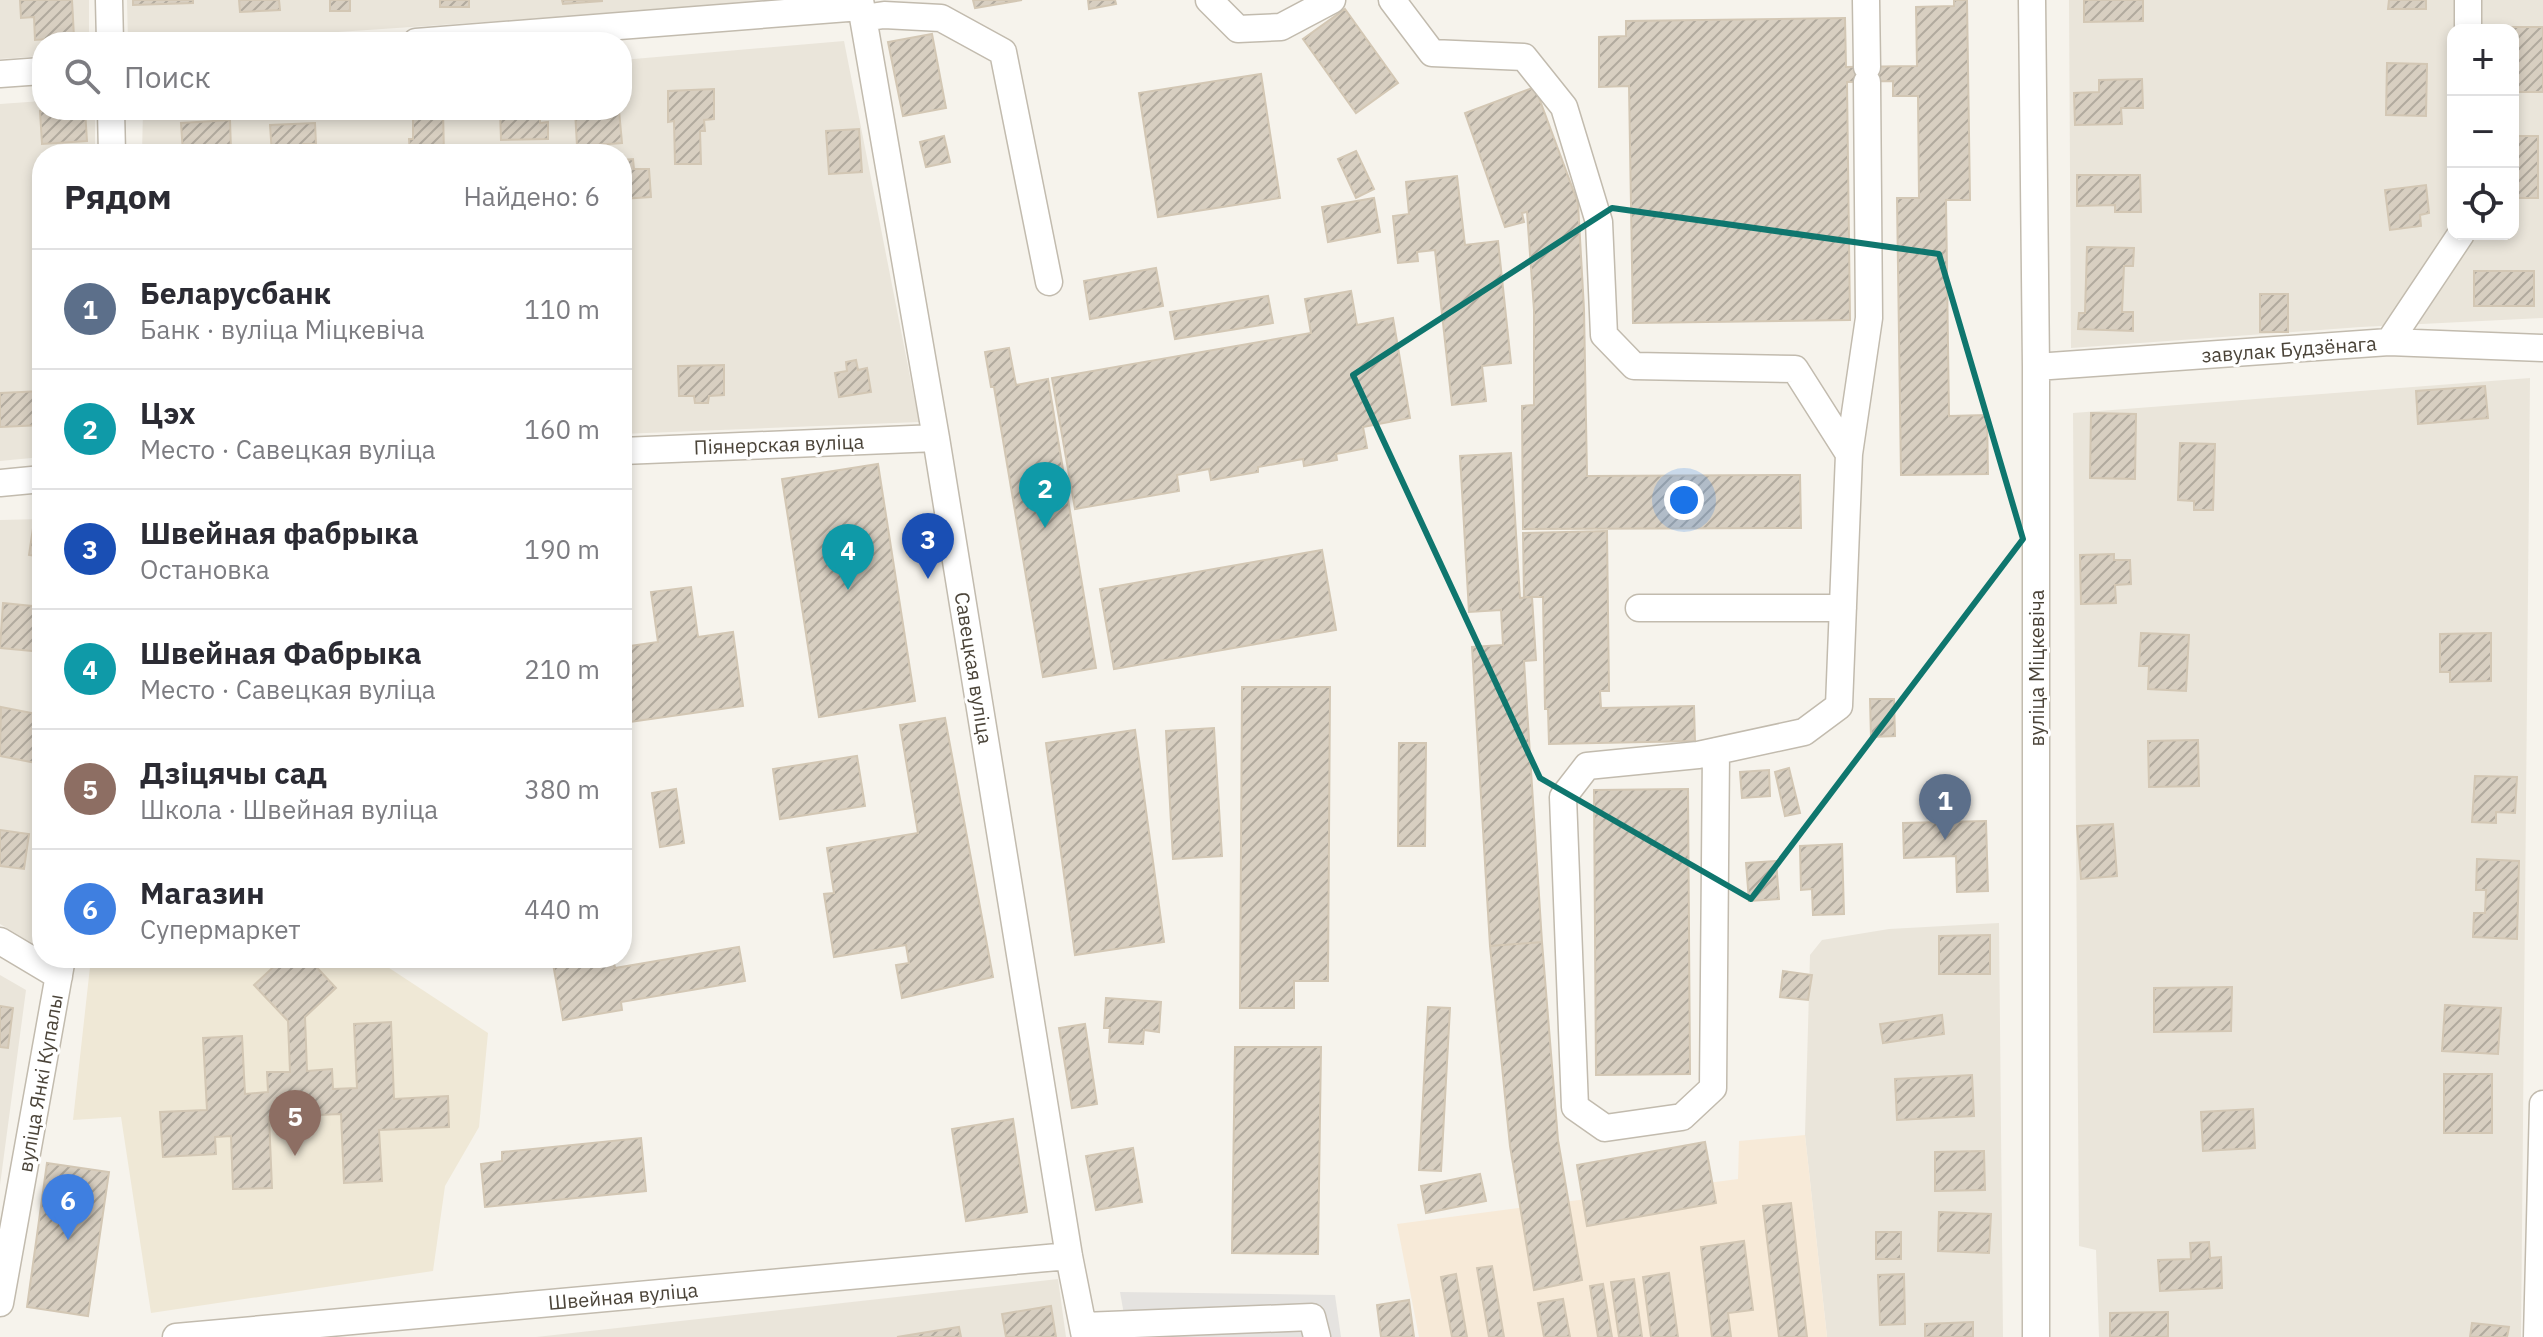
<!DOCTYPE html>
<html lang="ru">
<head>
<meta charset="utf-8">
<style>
	:root { --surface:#fff; --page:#f7f7f7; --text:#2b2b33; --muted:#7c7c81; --line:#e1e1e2; --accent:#b45309 }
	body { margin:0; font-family:"IBM Plex Sans",sans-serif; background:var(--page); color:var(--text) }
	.controls { position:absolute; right:24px; top:24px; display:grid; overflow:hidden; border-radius:16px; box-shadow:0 4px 12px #0003 }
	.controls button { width:72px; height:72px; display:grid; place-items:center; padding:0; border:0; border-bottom:2px solid var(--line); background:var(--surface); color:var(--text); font:40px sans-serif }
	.you { position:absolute; left:1684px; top:500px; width:28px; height:28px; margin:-20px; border:6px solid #fff; border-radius:50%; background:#1a73e8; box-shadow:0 0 0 12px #1a73e833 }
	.badge { display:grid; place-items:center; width:52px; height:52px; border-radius:50%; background:var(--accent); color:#fff; font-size:26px; font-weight:700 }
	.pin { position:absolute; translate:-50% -66px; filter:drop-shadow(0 2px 4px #0008) }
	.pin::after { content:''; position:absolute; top:42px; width:28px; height:24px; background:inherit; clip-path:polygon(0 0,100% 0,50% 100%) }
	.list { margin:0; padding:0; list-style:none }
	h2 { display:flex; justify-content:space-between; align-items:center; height:104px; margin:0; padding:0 32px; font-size:34px }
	h2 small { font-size:26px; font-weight:400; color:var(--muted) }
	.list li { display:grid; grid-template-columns:52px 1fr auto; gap:24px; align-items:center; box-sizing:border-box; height:120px; padding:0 32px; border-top:2px solid var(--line) }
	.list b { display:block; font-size:30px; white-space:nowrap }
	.list p { margin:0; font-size:26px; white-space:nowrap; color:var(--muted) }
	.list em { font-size:26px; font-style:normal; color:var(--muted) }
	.icon { flex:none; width:44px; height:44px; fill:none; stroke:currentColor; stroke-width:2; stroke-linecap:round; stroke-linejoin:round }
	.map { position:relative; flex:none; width:2543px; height:1337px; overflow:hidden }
	.search { position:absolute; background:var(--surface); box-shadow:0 4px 12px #0003; left:32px; top:32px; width:600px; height:88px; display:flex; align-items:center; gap:20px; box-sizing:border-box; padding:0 28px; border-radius:32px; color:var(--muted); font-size:30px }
	.panel { position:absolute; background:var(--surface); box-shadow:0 4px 12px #0003; left:32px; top:144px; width:600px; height:824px; border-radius:32px }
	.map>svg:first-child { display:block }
	.residential { fill:#eae5da; fill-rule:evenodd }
	.commercial { fill:#f7ead8 }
	.education { fill:#efe8d6 }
	.parking { fill:#e5e3e0 }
	.building { fill:url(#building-hatch); stroke:#d3c7b4; stroke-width:2 }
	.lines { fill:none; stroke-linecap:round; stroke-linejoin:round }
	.minor-casing { stroke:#c2bbae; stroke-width:29 }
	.minor { stroke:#fff; stroke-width:26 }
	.marked { fill:none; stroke:#0f766e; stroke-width:6; stroke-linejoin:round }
	.labels { text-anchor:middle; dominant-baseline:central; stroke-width:6; stroke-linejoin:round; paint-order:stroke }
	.street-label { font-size:20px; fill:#4b4439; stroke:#fff }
</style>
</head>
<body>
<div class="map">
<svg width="2543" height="1337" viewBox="0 0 2543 1337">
	<defs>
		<pattern id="building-hatch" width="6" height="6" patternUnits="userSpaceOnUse" patternTransform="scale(2)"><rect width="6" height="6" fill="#d8cfc1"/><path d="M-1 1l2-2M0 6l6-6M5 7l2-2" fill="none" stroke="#b1aa9e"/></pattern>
	</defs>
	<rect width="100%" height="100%" fill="#f6f3ec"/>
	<path class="residential" d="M0 0H89V42H42V56L0 59Z
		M127 0H806L193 42H128Z
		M2069 0H2543V318L2361 327 2071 348ZM2453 30H2513V234H2453Z
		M844 41 919 422 622 434V154H142L143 110H622V60Z
		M42 101V110H95V154H42V457L0 461V104Z
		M2530 378 2521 1337H2099L2096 1250 2079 1246 2073 413Z
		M42 519V949L0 924V520Z
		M1999 923 2003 1337H1827L1805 1135 1810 955 1822 940 1889 929Z
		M0 975 26 990 0 1185Z
		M1058 1279 1066 1337H536Z"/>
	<path class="commercial" d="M1805 1135 1827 1337H1419L1397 1224 1738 1179 1739 1141Z"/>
	<path class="education" d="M91 958H374L488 1033 479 1127 445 1186 433 1271 151 1313 121 1117 73 1120Z"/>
	<path class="parking" d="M1120 1292 1335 1295 1341 1337H1128Z"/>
	<path class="building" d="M20 0H72L74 37 35 40 34 17 21 18Z
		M133 0H193V3L133 5Z
		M239 0H279L280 10 240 12Z
		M330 0H350V11H330Z
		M440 0H469V7H440Z
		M562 0H602V1L563 4Z
		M973 0H1022L975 8Z
		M1088 0H1115L1116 4 1089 9Z
		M1954 0H1967L1970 200H1946L1949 416 1987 415 1988 474 1901 475 1897 198H1919L1918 96H1893V81L1847 82 1850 320 1633 323 1629 86 1599 87V37L1626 36V21L1845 18 1846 67 1917 66 1916 7 1954 6Z
		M2084 0H2143V21L2084 22Z
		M2389 0H2426V9H2388Z
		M1345 9 1398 83 1356 113 1303 39Z
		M2504 27H2543V92H2513V30H2504Z
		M932 34 946 108 903 116 888 42Z
		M2387 63 2427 64 2426 116 2386 115Z
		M1261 74 1280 198 1158 217 1139 93Z
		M2142 79 2143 108H2121L2122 124 2075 125 2074 93 2099 92V80Z
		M1535 87 1578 203 1584 309 1587 476 1800 475 1801 528 1523 529 1522 406 1534 405V310L1527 212 1522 213 1524 222 1505 227 1465 113Z
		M714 89V119L704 120 705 131H700L701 164H675L674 121 668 122V91Z
		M85 110 87 141 42 144 40 111Z
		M413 110H443L444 154H410L409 139H413Z
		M500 110H540V123L548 122V139L501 140Z
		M575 110H619L622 143 577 146Z
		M230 120 231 150 218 151V154L183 153 181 123Z
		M315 123 316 144H303L304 154H272L270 125Z
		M859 129 862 172 829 174 826 131Z
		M944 136 950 162 926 167 920 142Z
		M2513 136H2538V198H2513Z
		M1356 151 1374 189 1356 198 1338 159Z
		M633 159 634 169H649L651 197 622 199V160Z
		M2077 175H2140L2141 212H2115V205L2077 206Z
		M1457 176 1465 245 1498 241 1511 363 1482 366 1486 401 1452 405 1435 250 1417 252 1418 261 1398 263 1393 216 1409 214 1406 182Z
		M2426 185 2429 213 2420 215 2421 226 2390 230 2385 190Z
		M1374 198 1380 232 1328 242 1322 207Z
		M2087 247 2134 248 2133 266H2124L2122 312H2133V331L2078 329 2079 313H2085Z
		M1156 268 1163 306 1090 319 1084 281Z
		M2474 271H2534V306H2474Z
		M1351 291 1357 325 1393 318 1410 418 1363 427 1367 448 1336 454 1337 460 1304 466 1303 459 1258 467V472L1211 480 1209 469 1177 475 1179 491 1075 509 1052 378 1311 333 1305 299Z
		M2260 294H2288V332H2260Z
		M1268 296 1273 323 1175 339 1170 312Z
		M1009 348 1016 385 1048 379 1096 668 1043 677 994 387H991L985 352Z
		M856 360 858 370 867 368 871 392 839 397 835 373 847 371 846 362Z
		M724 365V395L709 396 708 403H695L694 396H679L678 366Z
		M2485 386 2488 418 2418 424 2416 391Z
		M42 391V425L0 427V393Z
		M2091 413 2136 414 2135 479 2090 478Z
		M2180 443 2215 444 2213 510H2194V501L2178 500Z
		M1511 453 1520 598 1532 597 1536 660 1524 661 1542 942 1490 946 1472 647 1503 645 1501 610 1469 612 1460 456Z
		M878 464 915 701 819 717 782 479Z
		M35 515 42 516V557L29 555Z
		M1607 531 1609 691H1600L1601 708 1694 706 1695 741 1549 744 1548 709H1545L1543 597H1524L1523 533Z
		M1322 550 1336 630 1114 669 1100 589Z
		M2114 554V560H2130L2131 584 2115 585 2116 603 2081 604 2080 555Z
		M691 587 698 637 733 632 743 706 622 723V647L658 642 651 592Z
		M3 603 42 607V652L0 648Z
		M2141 633 2189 635 2186 691 2148 689 2149 666H2139Z
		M2491 633V681L2450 682V672H2440V634Z
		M1242 687H1330L1328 981H1294V1008H1240Z
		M1870 699H1894L1895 736 1871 737Z
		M1 707 42 715 41 764 0 756Z
		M945 718 993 977 902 998 896 965 909 963 906 945 834 957 824 894 834 893 827 848 918 833 900 725Z
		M1214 728 1222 856 1173 859 1166 731Z
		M1135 730 1164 942 1075 955 1046 743Z
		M2198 740 2199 786 2149 787 2148 741Z
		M1399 743H1426L1425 846H1398Z
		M857 756 865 806 780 819 773 769Z
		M1789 768 1800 813 1785 816 1775 772Z
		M1769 770 1770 796 1742 798 1740 772Z
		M2475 776 2517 777 2515 813 2496 812V823L2472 822Z
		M676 789 684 843 660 847 652 793Z
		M1688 789 1690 1074 1596 1075 1594 790Z
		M1986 821 1988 891 1957 892 1956 856 1904 858 1903 823Z
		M2113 824 2117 876 2081 879 2077 826Z
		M0 830 29 834 24 869 0 866Z
		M1842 844 1844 914 1813 915 1812 889 1801 890 1800 846Z
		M2477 859 2519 861 2517 939 2473 937 2474 913H2485L2486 890H2476Z
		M1776 861 1779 899 1749 901 1746 863Z
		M1990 935V974H1939V936Z
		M1542 942 1558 1140 1582 1280 1534 1290 1510 1146 1490 946Z
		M739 947 745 981 621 1002 622 1010 563 1020 552 958H613L615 968Z
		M283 958H308L336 988 305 1017 307 1071 332 1069 333 1089 357 1088 354 1024 391 1022 394 1099 448 1096 449 1127 379 1130 382 1181 344 1183 341 1114 269 1117 272 1188 233 1189 231 1136 215 1137 216 1154 163 1157 160 1112 207 1110 203 1038 242 1036 245 1094 268 1092 267 1072H290L288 1021 254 985Z
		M1783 971 1812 975 1808 1000 1780 997Z
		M2232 987 2231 1031 2154 1032V988Z
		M1106 998 1161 1002 1159 1032 1144 1030 1143 1044 1109 1042 1110 1028H1104Z
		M2445 1005 2501 1008 2498 1054 2442 1051Z
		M0 1006 13 1008 8 1048 0 1047Z
		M1428 1007 1450 1008 1441 1171 1419 1170Z
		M1942 1015 1944 1034 1883 1043 1880 1024Z
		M1085 1024 1097 1104 1072 1108 1059 1028Z
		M1235 1047H1321L1318 1254 1232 1253Z
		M2444 1074H2492V1133H2444Z
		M1972 1075 1974 1116 1897 1120 1895 1079Z
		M2253 1109 2255 1148 2203 1151 2201 1112Z
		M1013 1119 1027 1212 966 1221 952 1129Z
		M641 1138 646 1191 485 1207 481 1164 502 1161V1152Z
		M1705 1142 1716 1203 1587 1226 1577 1165Z
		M1133 1148 1142 1202 1096 1210 1086 1156Z
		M1984 1151 1985 1190 1935 1191V1152Z
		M47 1163 109 1172 88 1316 27 1307Z
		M1480 1174 1486 1201 1426 1213 1421 1186Z
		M1791 1203 1807 1337H1779L1763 1206Z
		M1939 1212 1991 1214 1989 1253 1938 1251Z
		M1876 1232H1901V1259H1876Z
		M1744 1241 1753 1310 1728 1313 1731 1337H1712L1701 1247Z
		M2209 1242 2210 1258 2221 1257 2222 1288 2160 1291 2158 1260 2191 1259 2190 1243Z
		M1492 1266 1504 1337H1489L1477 1268Z
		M1669 1273 1678 1337H1651L1643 1277Z
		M1456 1274 1467 1337H1452L1441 1277Z
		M1904 1274 1905 1324 1880 1325 1878 1275Z
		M1634 1279 1642 1337H1619L1611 1282Z
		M1603 1284 1612 1337H1598L1590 1286Z
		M1563 1299 1570 1337H1544L1538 1303Z
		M1409 1300 1414 1337H1381L1377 1305Z
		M1051 1306 1056 1337H1006L1002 1314Z
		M2168 1312V1337H2110V1313Z
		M1973 1322V1337H1925V1324Z
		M2472 1323 2509 1327 2507 1337H2470Z
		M959 1327 961 1337H897Z"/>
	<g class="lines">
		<g class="minor-casing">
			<path id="minor" d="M109 0 110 42
				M860 0 936 438 1069 1256 1085 1337
				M1209 0 1238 29 1281 27 1332 0
				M1392 0 1432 53 1524 57 1564 107 1599 222 1604 335 1634 366 1795 369 1849 454 1839 706 1804 732 1698 755 1587 766 1563 797 1575 1107 1605 1128 1682 1117 1713 1088 1716 751
				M1866 0 1867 67
				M2032 0 2036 367V1337
				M2468 0V30
				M863 18 884 15 941 18 1003 52 1049 282
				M416 42 861 7
				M0 74 42 71
				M111 110 112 154
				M2389 342 2461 234
				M2036 367 2389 342 2543 348
				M622 451 936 438
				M1849 454 1869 318 1867 82
				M0 483 42 479
				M1639 608H1843
				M0 941 59 976
				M0 1303 62 958
				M1083 1326 1312 1317 1317 1337
				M176 1337 1069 1256
				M2537 1337 2543 1104"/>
		</g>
		<use href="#minor" class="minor"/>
	</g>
	<path class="marked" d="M1612 208 1939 254 2023 539 1751 899 1540 778 1353 375Z"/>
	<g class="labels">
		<g class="street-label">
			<text transform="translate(2289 349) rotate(-4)">завулак Будзёнага</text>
			<text transform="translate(779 444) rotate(-2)">Піянерская вуліца</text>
			<text transform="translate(974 668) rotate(81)">Савецкая вуліца</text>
			<text transform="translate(2036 668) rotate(-90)">вуліца Міцкевіча</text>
			<text transform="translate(40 1083) rotate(-80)">вуліца Янкі Купалы</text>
			<text transform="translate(623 1296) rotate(-5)">Швейная вуліца</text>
		</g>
	</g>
</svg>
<div class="controls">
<button>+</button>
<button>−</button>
<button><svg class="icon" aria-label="locate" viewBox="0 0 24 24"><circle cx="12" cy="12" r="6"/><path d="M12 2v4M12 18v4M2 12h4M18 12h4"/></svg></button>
</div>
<div class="you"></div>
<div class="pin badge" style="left:1945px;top:840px;background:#5c6f8a">1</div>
<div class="pin badge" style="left:1045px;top:528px;background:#0f9aa8">2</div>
<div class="pin badge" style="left:928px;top:579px;background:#1a4fb4">3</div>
<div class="pin badge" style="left:848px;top:590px;background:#0f9aa8">4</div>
<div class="pin badge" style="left:295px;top:1156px;background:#8d6e63">5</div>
<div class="pin badge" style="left:68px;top:1240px;background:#3f7fe0">6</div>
<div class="search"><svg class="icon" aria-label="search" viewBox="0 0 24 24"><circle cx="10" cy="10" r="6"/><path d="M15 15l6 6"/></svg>Поиск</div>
<section class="panel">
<h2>Рядом<small>Найдено: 6</small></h2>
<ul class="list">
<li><span class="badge" style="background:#5c6f8a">1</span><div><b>Беларусбанк</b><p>Банк · вуліца Міцкевіча</p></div><em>110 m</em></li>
<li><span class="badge" style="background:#0f9aa8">2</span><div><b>Цэх</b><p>Место · Савецкая вуліца</p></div><em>160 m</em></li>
<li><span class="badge" style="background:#1a4fb4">3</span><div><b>Швейная фабрыка</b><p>Остановка</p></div><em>190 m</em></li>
<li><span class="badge" style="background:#0f9aa8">4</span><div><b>Швейная Фабрыка</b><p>Место · Савецкая вуліца</p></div><em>210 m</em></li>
<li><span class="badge" style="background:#8d6e63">5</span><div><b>Дзіцячы сад</b><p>Школа · Швейная вуліца</p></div><em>380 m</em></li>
<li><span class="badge" style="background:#3f7fe0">6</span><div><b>Магазин</b><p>Супермаркет</p></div><em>440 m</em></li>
</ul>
</section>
</div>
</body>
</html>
